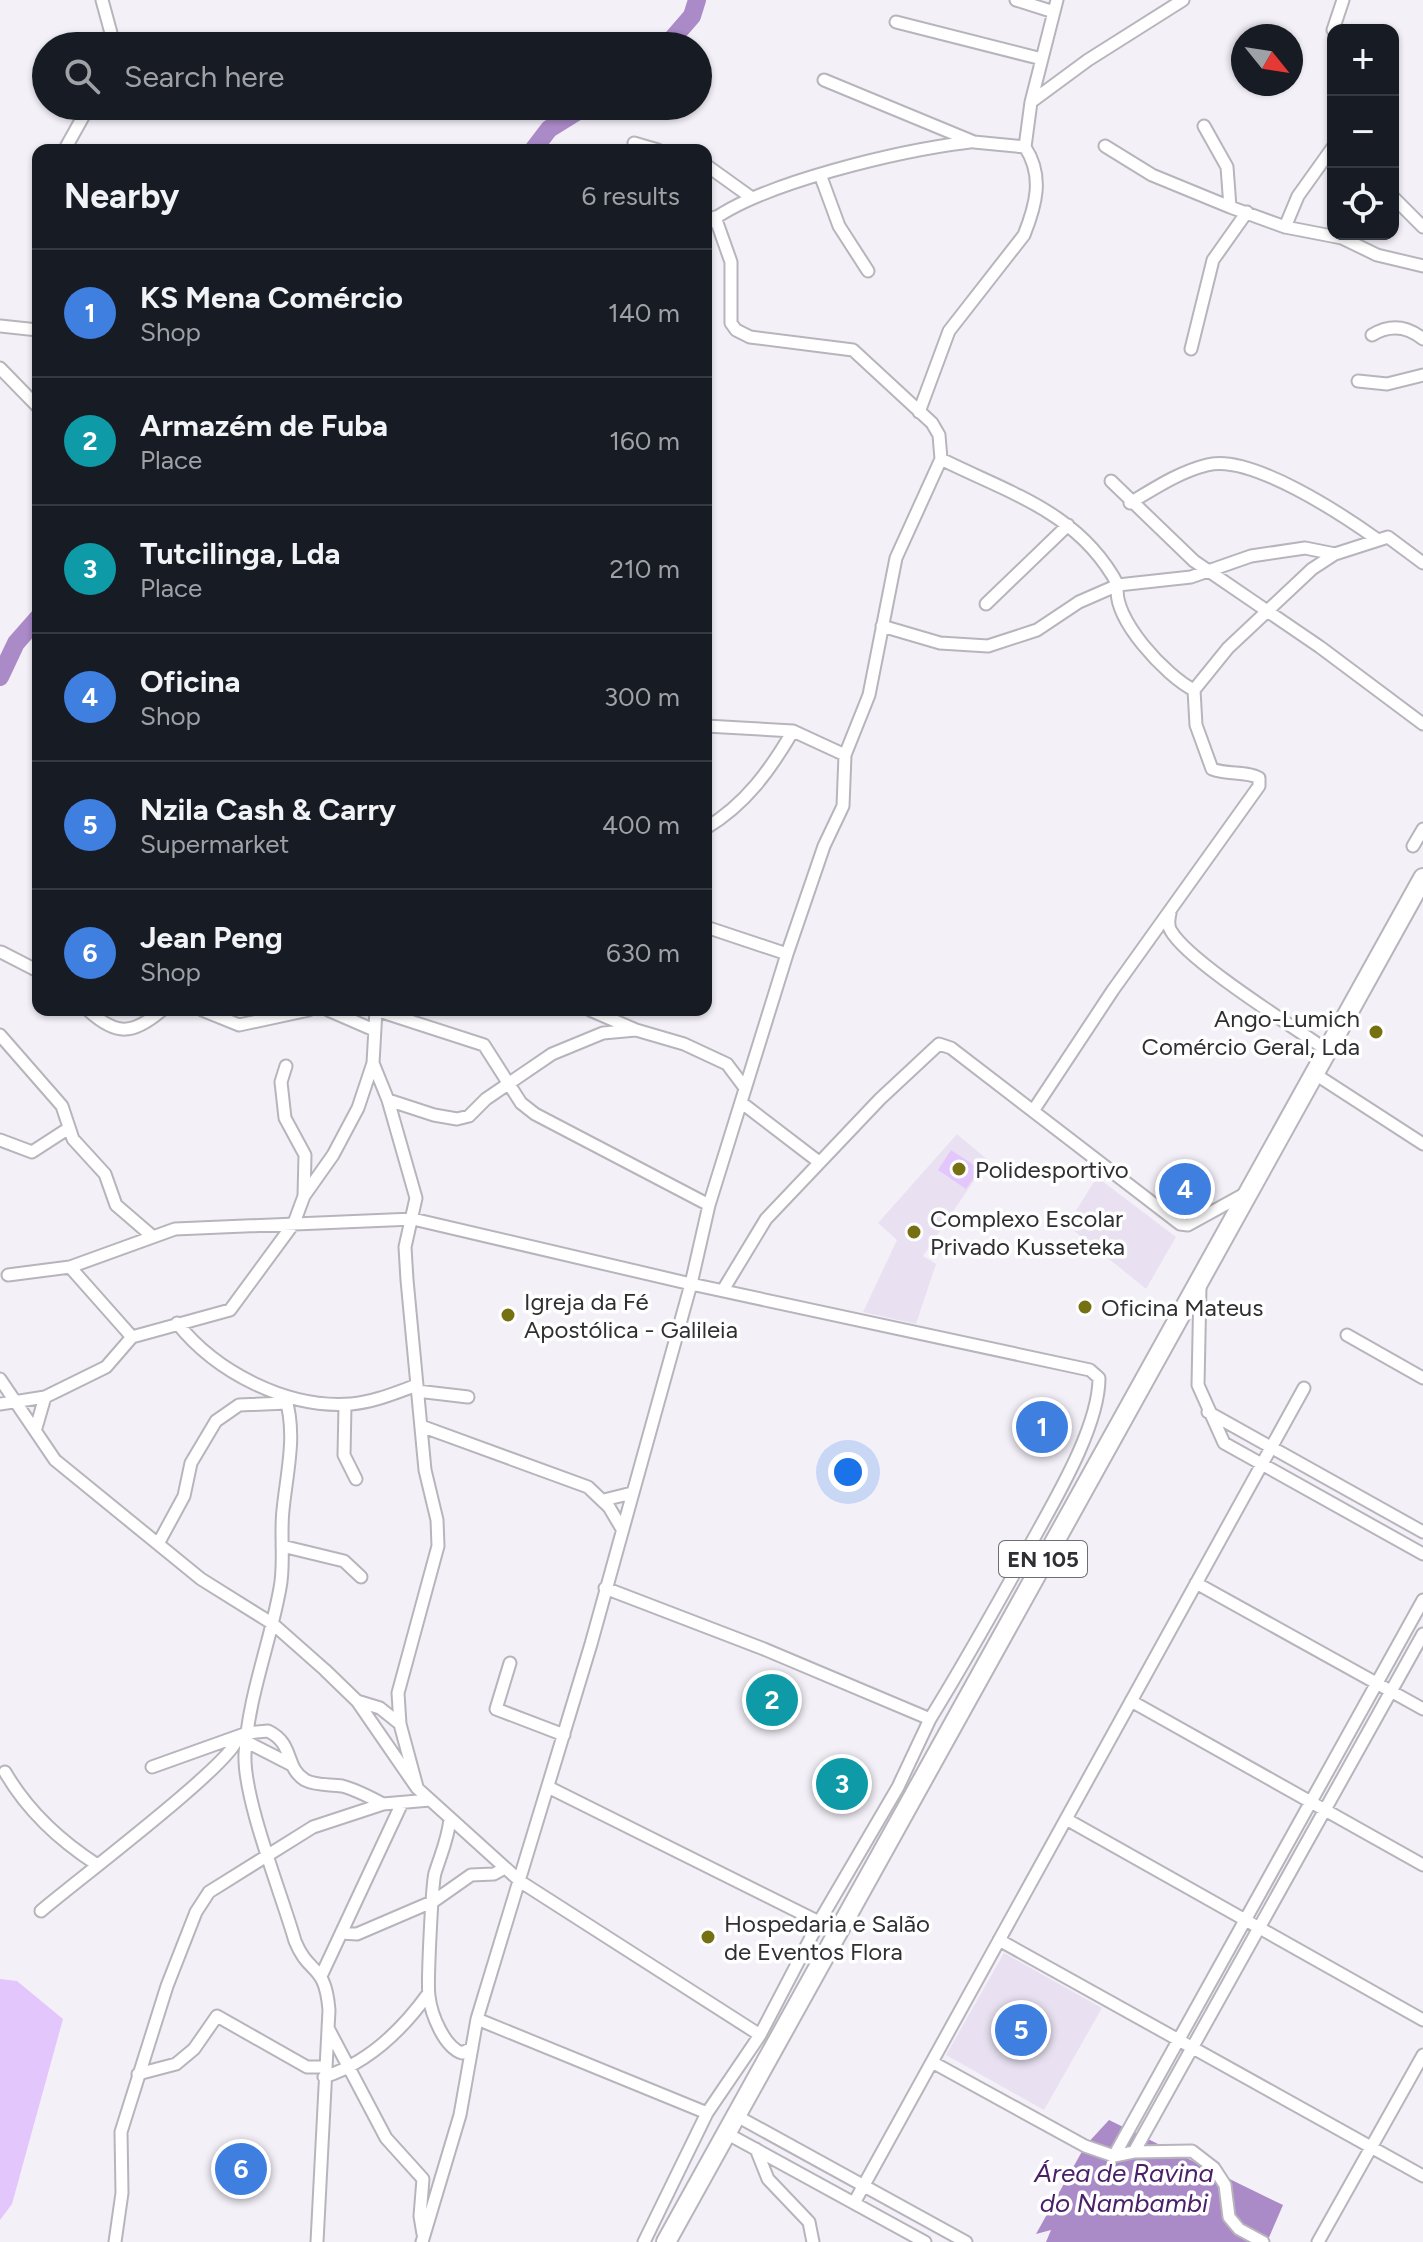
<!DOCTYPE html>
<html lang="en">
<head>
<meta charset="utf-8">
<style>
	:root { --surface:#171b24; --page:#20242c; --text:#f1f3f6; --muted:#9ea1a6; --line:#363941; --accent:#757011 }
	body { margin:0; font-family:Figtree,sans-serif; background:var(--page); color:var(--text) }
	.controls { position:absolute; right:24px; top:24px; display:grid; overflow:hidden; border-radius:16px; box-shadow:0 2px 6px #0004 }
	.controls button { width:72px; height:72px; display:grid; place-items:center; padding:0; border:0; border-bottom:2px solid var(--line); background:var(--surface); color:var(--text); font:40px sans-serif }
	.compass { position:absolute; left:1231px; top:24px; width:72px; height:72px; border-radius:50%; background:var(--surface); box-shadow:0 2px 6px #0004; rotate:120deg }
	.you { position:absolute; left:848px; top:1472px; width:28px; height:28px; margin:-20px; border:6px solid #fff; border-radius:50%; background:#1a73e8; box-shadow:0 0 0 12px #1a73e833 }
	.badge { display:grid; place-items:center; width:52px; height:52px; border-radius:50%; background:var(--accent); color:#fff; font-size:26px; font-weight:700 }
	.pin { position:absolute; translate:-50% -50%; border:4px solid #fff; box-shadow:0 2px 8px #0006 }
	.list { margin:0; padding:0; list-style:none }
	h2 { display:flex; justify-content:space-between; align-items:center; height:104px; margin:0; padding:0 32px; font-size:34px }
	h2 small { font-size:26px; font-weight:400; color:var(--muted) }
	.list li { display:grid; grid-template-columns:52px 1fr auto; gap:24px; align-items:center; box-sizing:border-box; height:128px; padding:0 32px; border-top:2px solid var(--line) }
	.list b { display:block; font-size:30px; white-space:nowrap }
	.list p { margin:0; font-size:26px; white-space:nowrap; color:var(--muted) }
	.list em { font-size:26px; font-style:normal; color:var(--muted) }
	.icon { flex:none; width:44px; height:44px; fill:none; stroke:currentColor; stroke-width:2; stroke-linecap:round; stroke-linejoin:round }
	.map { position:relative; flex:none; width:1423px; height:2242px; overflow:hidden }
	.search { position:absolute; background:var(--surface); box-shadow:0 2px 6px #0004; left:32px; top:32px; width:680px; height:88px; display:flex; align-items:center; gap:20px; box-sizing:border-box; padding:0 28px; border-radius:44px; color:var(--muted); font-size:30px }
	.panel { position:absolute; background:var(--surface); box-shadow:0 2px 6px #0004; left:32px; top:144px; width:680px; height:872px; border-radius:16px }
	.map>svg:first-child { display:block }
	.built { fill:#e9e1f1 }
	.green { fill:#e3c7fc }
	.water { fill:#aa8ac7 }
	.lines { fill:none; stroke-linecap:round; stroke-linejoin:round }
	.river { stroke:#aa8ac7; stroke-width:18 }
	.minor-casing { stroke:#b8b4bc; stroke-width:15 }
	.primary-casing { stroke:#b8b4bc; stroke-width:22 }
	.minor { stroke:#fff; stroke-width:11 }
	.primary { stroke:#fff; stroke-width:18 }
	.poi-dot { fill:#757011; stroke:#fff; stroke-width:3 }
	.labels { text-anchor:middle; dominant-baseline:central; stroke-width:7; stroke-linejoin:round; paint-order:stroke }
	.shield { fill:#fff; stroke:#6e6d70; stroke-width:2 }
	.shield-label { font-size:22px; font-weight:bold; fill:#302f32 }
	.poi-label { font-size:24px; fill:#302f32; stroke:#fff; text-anchor:start }
	.water-label { font-size:26px; font-style:italic; fill:#4b2069; stroke:#fff }
</style>
</head>
<body>
<div class="map">
<svg width="1423" height="2242" viewBox="0 0 1423 2242">
	<rect width="100%" height="100%" fill="#f4f0f8"/>
	<path class="built" d="M957 1134 988 1160 923 1256 936 1264 916 1324 863 1312 897 1240 878 1223Z
		M1097 1177 1176 1237 1146 1289 1067 1225Z
		M1004 1953 1102 2008 1044 2110 946 2055Z"/>
	<path class="green" d="M951 1150 980 1169 966 1189 938 1170Z
		M0 1979 17 1981 63 2019 12 2204 0 2220Z"/>
	<path class="water" d="M1109 2120 1283 2205 1267 2242H1046L1051 2230 1036 2234 1085 2146Z"/>
	<g class="lines">
		<path class="river" d="M666 46 692 16 697 0
			M533 150 549 129 586 106
			M0 677 16 643 38 618"/>
		<g class="minor-casing">
			<path id="minor" d="M102 0 111 33 110 46
				M1016 0 1054 12
				M896 22 1042 59
				M1333 30 1343 0
				M824 80 974 142 1025 147 1031 102 1057 0
				M1031 102 1088 60 1183 0
				M1204 126 1227 167 1230 207
				M634 143 658 150
				M1105 146 1152 175 1230 207 1285 227 1342 238 1377 255 1423 266
				M65 149 89 106
				M706 165 752 198
				M821 177 839 226 868 271
				M1393 197 1423 227
				M706 225C757 183 903 150 970 142
				M1285 227 1298 196 1333 147
				M0 326 38 330
				M1372 335C1390 324 1407 326 1423 339
				M1191 349 1213 260 1247 212
				M0 368 38 407
				M1358 381 1387 384 1423 375
				M919 412 949 331 1024 235C1036 205 1044 176 1025 147
				M941 459C1009 493 1079 512 1118 585 1110 617 1167 677 1194 690L1228 648 1312 569 1335 554 1388 537 1423 563
				M1111 481 1194 561 1320 647 1423 724
				M1130 503C1155 488 1179 472 1207 465 1250 453 1343 515 1378 540
				M986 604 1068 525
				M882 626 940 643 988 646 1037 630 1079 602 1118 585 1191 577 1251 556 1305 548 1335 554
				M706 726 793 731 845 755
				M706 828C746 804 770 770 793 731
				M1413 846 1423 829
				M1170 913C1169 919 1167 925 1171 931 1189 962 1294 1027 1328 1051
				M706 927 787 954
				M1 952 38 971
				M88 1010C116 1036 133 1035 162 1010
				M202 1010 239 1025 309 1010
				M328 1010 374 1030
				M376 1010 373 1063 388 1100 416 1198 405 1247 407 1280 425 1470 437 1520 438 1546 398 1693 400 1724 417 1787
				M376 1010 484 1045 521 1103 535 1114 709 1205
				M590 1010 636 1030
				M0 1035 62 1106 73 1139 105 1174 116 1205 152 1236
				M286 1066 281 1082 285 1118 305 1155 304 1196
				M1315 1074 1423 1144
				M388 1100 434 1115 457 1119 469 1116 486 1099 552 1054 603 1033 636 1030 684 1044 727 1064 745 1088
				M742 1103 819 1162
				M1033 1111 1113 990 1259 786V778C1247 771 1227 775 1212 769L1196 725 1194 690
				M0 1140 32 1152 69 1128
				M70 1267 132 1337
				M8 1275 70 1267 175 1229 413 1219 691 1284 1090 1370 1099 1378C1099 1428 1053 1503 1029 1547 997 1605 965 1662 930 1719L764 1649 605 1588
				M1200 1286 1198 1385 1224 1443 1423 1554
				M723 1290 766 1219 880 1099 939 1044 951 1048 1180 1224 1188 1225 1248 1192
				M177 1323C216 1372 287 1409 351 1404 374 1402 395 1393 417 1385
				M1347 1335 1423 1378
				M0 1379 55 1460 201 1579 273 1624 325 1670 357 1701 417 1788 521 1882 760 2035
				M417 1391 468 1397
				M285 1396C297 1435 287 1470 283 1510 280 1536 285 1563 280 1588 270 1644 248 1697 245 1754 243 1799 282 1895 295 1941 309 1976 325 1962 329 2010L317 2242
				M0 1404 45 1397 106 1367 132 1337 230 1310 294 1223 304 1196 333 1155 358 1108 373 1063
				M345 1405 344 1455 356 1479
				M1208 1412 1423 1532
				M421 1426 588 1487 609 1507 622 1529
				M36 1428 45 1397
				M604 1500 632 1493
				M158 1544 184 1496 191 1463 216 1421 239 1405 287 1403
				M282 1546 344 1561 361 1577
				M1196 1583 1423 1709
				M510 1663 496 1709 564 1735
				M357 1701 380 1708 400 1724
				M1131 1701 1423 1865
				M241 1739 292 1765
				M152 1767 247 1733 268 1731C295 1744 284 1767 305 1780 316 1786 330 1784 342 1786 357 1790 370 1797 383 1804
				M5 1772C27 1810 59 1840 96 1864
				M548 1787 819 1922
				M450 1819C448 1839 441 1854 435 1873 432 1884 427 1984 429 1996 431 2014 444 2047 462 2053L472 2048
				M1066 1819 1423 2020
				M41 1911C71 1885 233 1763 237 1739
				M341 1933 357 1934 434 1901 471 1875 494 1874 505 1868
				M999 1940 1423 2176
				M322 1974 402 1803
				M477 2019 707 2113
				M328 2028 386 2138 423 2179 420 2216 423 2234
				M932 2062 1085 2146 1114 2156 1134 2152 1192 2151 1214 2168 1225 2185 1229 2217 1239 2229 1263 2242
				M138 2074 176 2064 194 2049 217 2016 307 2067H324
				M324 2077C368 2063 402 2030 428 1994
				M735 2115 966 2242
				M726 2133 925 2242
				M756 2149 768 2179 809 2222 813 2242
				M1134 2152 1423 1634
				M1114 2156 1423 1600
				M854 2203 1304 1388
				M115 2242 122 2193 121 2132 167 1986 196 1912 209 1892 313 1827 383 1804 430 1800
				M422 2242 460 2115 477 2019 591 1644 691 1284 709 1205 787 954 824 846 843 806 845 755 869 695 896 558 941 459 939 435 932 423 853 350 750 337 736 330 731 323V262L715 217
				M644 2242 707 2113 760 2035 819 1922 898 1787 930 1719
				M1318 2242 1423 2055"/>
		</g>
		<g class="primary-casing">
			<path id="primary" d="M666 2242 1423 878"/>
		</g>
		<use href="#minor" class="minor"/>
		<use href="#primary" class="primary"/>
	</g>
	<g class="poi-dot">
		<circle cx="1376" cy="1032" r="8"/>
		<circle cx="959" cy="1169" r="8"/>
		<circle cx="914" cy="1232" r="8"/>
		<circle cx="1085" cy="1307" r="8"/>
		<circle cx="508" cy="1315" r="8"/>
		<circle cx="708" cy="1937" r="8"/>
	</g>
	<g class="labels">
		<rect class="shield" x="999" y="1541" width="88" height="36" rx="6"/>
		<g class="shield-label">
			<text x="1043" y="1559">EN 105</text>
		</g>
		<g class="poi-label">
			<text x="1360" y="1018" text-anchor="end">Ango-Lumich<tspan x="1360" dy="28">Comércio Geral, Lda</tspan></text>
			<text x="975" y="1169">Polidesportivo</text>
			<text x="930" y="1218">Complexo Escolar<tspan x="930" dy="28">Privado Kusseteka</tspan></text>
			<text x="524" y="1301">Igreja da Fé<tspan x="524" dy="28">Apostólica - Galileia</tspan></text>
			<text x="1101" y="1307">Oficina Mateus</text>
			<text x="724" y="1923">Hospedaria e Salão<tspan x="724" dy="28">de Eventos Flora</tspan></text>
		</g>
		<g class="water-label">
			<text x="1124" y="2173">Área de Ravina<tspan x="1124" dy="30">do Nambambi</tspan></text>
		</g>
	</g>
</svg>
<div class="controls">
<button>+</button>
<button>−</button>
<button><svg class="icon" aria-label="locate" viewBox="0 0 24 24"><circle cx="12" cy="12" r="6"/><path d="M12 2v4M12 18v4M2 12h4M18 12h4"/></svg></button>
</div>
<svg class="compass" viewBox="-18 -18 36 36"><path d="M0-13l5 13h-10z" fill="#e53935"/><path d="M0 13l5-13h-10z" fill="#9ea1a6"/></svg>
<div class="you"></div>
<div class="pin badge" style="left:1042px;top:1427px;background:#3f7fe0">1</div>
<div class="pin badge" style="left:772px;top:1700px;background:#0f9aa8">2</div>
<div class="pin badge" style="left:842px;top:1784px;background:#0f9aa8">3</div>
<div class="pin badge" style="left:1185px;top:1189px;background:#3f7fe0">4</div>
<div class="pin badge" style="left:1021px;top:2030px;background:#3f7fe0">5</div>
<div class="pin badge" style="left:241px;top:2169px;background:#3f7fe0">6</div>
<div class="search"><svg class="icon" aria-label="search" viewBox="0 0 24 24"><circle cx="10" cy="10" r="6"/><path d="M15 15l6 6"/></svg>Search here</div>
<section class="panel">
<h2>Nearby<small>6 results</small></h2>
<ul class="list">
<li><span class="badge" style="background:#3f7fe0">1</span><div><b>KS Mena Comércio</b><p>Shop</p></div><em>140 m</em></li>
<li><span class="badge" style="background:#0f9aa8">2</span><div><b>Armazém de Fuba</b><p>Place</p></div><em>160 m</em></li>
<li><span class="badge" style="background:#0f9aa8">3</span><div><b>Tutcilinga, Lda</b><p>Place</p></div><em>210 m</em></li>
<li><span class="badge" style="background:#3f7fe0">4</span><div><b>Oficina</b><p>Shop</p></div><em>300 m</em></li>
<li><span class="badge" style="background:#3f7fe0">5</span><div><b>Nzila Cash &amp; Carry</b><p>Supermarket</p></div><em>400 m</em></li>
<li><span class="badge" style="background:#3f7fe0">6</span><div><b>Jean Peng</b><p>Shop</p></div><em>630 m</em></li>
</ul>
</section>
</div>
</body>
</html>
